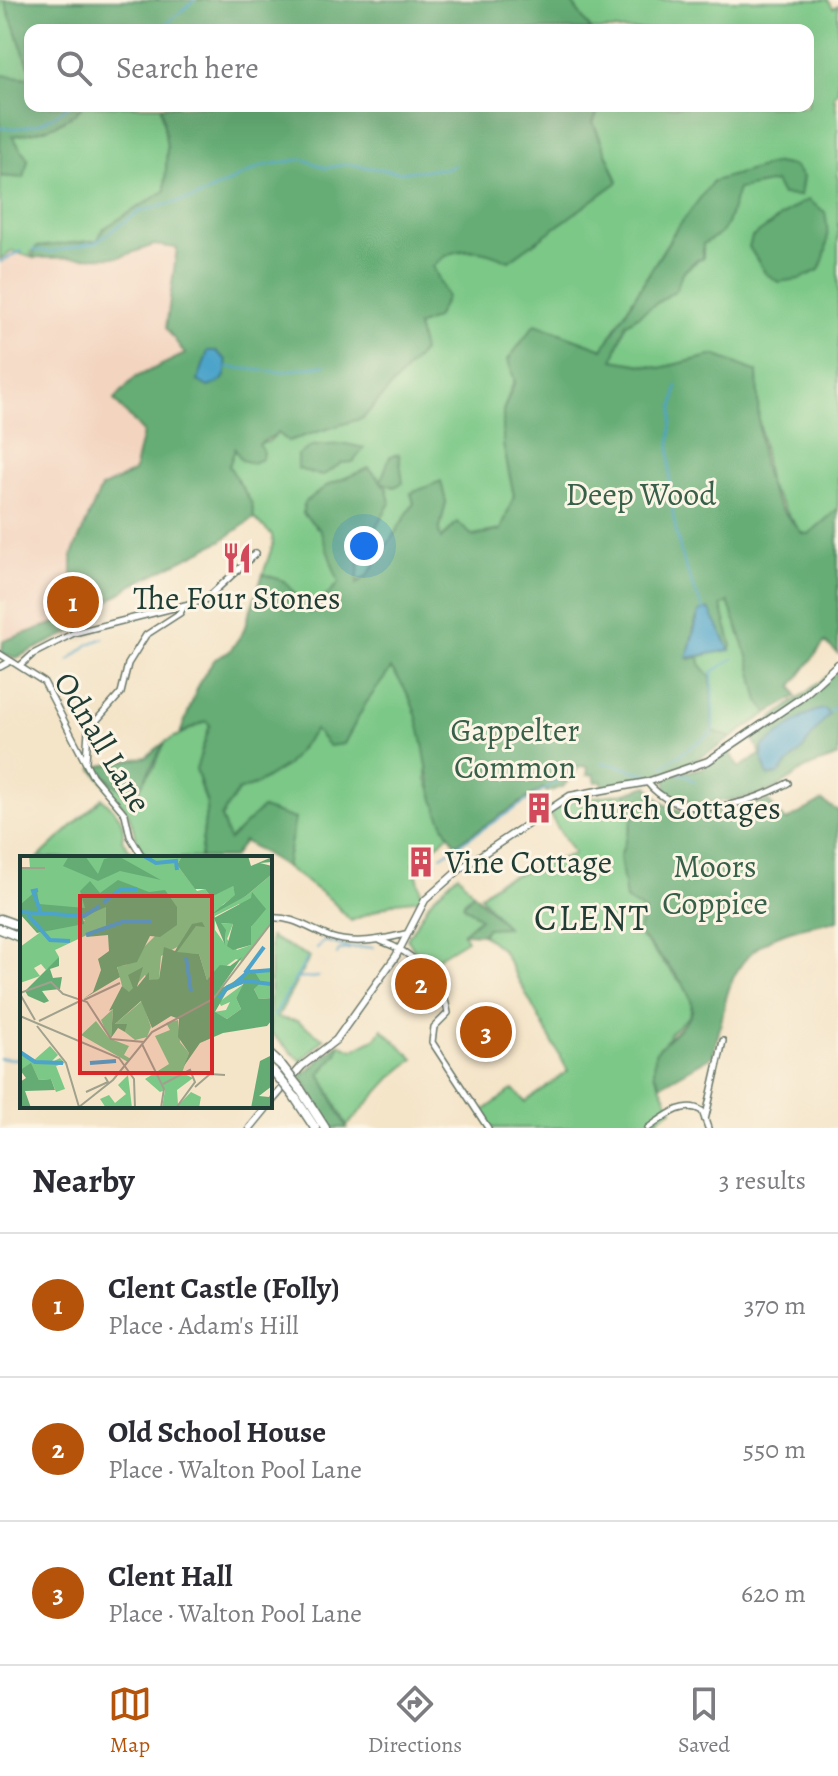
<!DOCTYPE html>
<html lang="en">
<head>
<meta charset="utf-8">
<style>
	:root { --surface:#fff; --page:#f7f7f7; --text:#2b2b33; --muted:#7c7c81; --line:#e1e1e2; --accent:#b45309 }
	body { margin:0; font-family:Alegreya,serif; background:var(--page); color:var(--text) }
	.you { position:absolute; left:364px; top:546px; width:28px; height:28px; margin:-20px; border:6px solid #fff; border-radius:50%; background:#1a73e8; box-shadow:0 0 0 12px #1a73e833 }
	.badge { display:grid; place-items:center; width:52px; height:52px; border-radius:50%; background:var(--accent); color:#fff; font-size:26px; font-weight:700 }
	.pin { position:absolute; translate:-50% -50%; border:4px solid #fff; box-shadow:0 2px 8px #0006 }
	.list { margin:0; padding:0; list-style:none }
	h2 { display:flex; justify-content:space-between; align-items:center; height:104px; margin:0; padding:0 32px; font-size:34px }
	h2 small { font-size:26px; font-weight:400; color:var(--muted) }
	.list li { display:grid; grid-template-columns:52px 1fr auto; gap:24px; align-items:center; box-sizing:border-box; height:144px; padding:0 32px; border-top:2px solid var(--line) }
	.list b { display:block; font-size:30px; white-space:nowrap }
	.list p { margin:0; font-size:26px; white-space:nowrap; color:var(--muted) }
	.list em { font-size:26px; font-style:normal; color:var(--muted) }
	.icon { flex:none; width:44px; height:44px; fill:none; stroke:currentColor; stroke-width:2; stroke-linecap:round; stroke-linejoin:round }
	.map { position:relative; flex:none; width:838px; height:1128px; overflow:hidden }
	.search { position:absolute; background:var(--surface); box-shadow:0 8px 32px #0002; left:24px; right:24px; top:24px; height:88px; display:flex; align-items:center; gap:20px; box-sizing:border-box; padding:0 28px; border-radius:16px; color:var(--muted); font-size:30px }
	.sheet { height:536px; background:var(--surface) }
	nav { display:flex; justify-content:space-around; align-items:center; box-sizing:border-box; height:112px; border-top:2px solid var(--line); background:var(--surface); font-size:22px; color:var(--muted) }
	nav a { display:grid; justify-items:center; gap:4px }
	nav .on { color:var(--accent) }
	.map>svg:first-child { display:block }
	.built { fill:#f3d4bf }
	.green { fill:#7cc887; stroke:#4e825e; stroke-width:2 }
	.forest { fill:#65ac74; stroke:#427454; stroke-width:2; fill-rule:evenodd }
	.water { fill:#4da4ca; stroke:#36707f; stroke-width:2 }
	.lines { fill:none; stroke-linecap:round; stroke-linejoin:round }
	.stream { stroke:#4da4ca; stroke-width:2 }
	.street-casing { stroke:#6a7768; stroke-width:8 }
	.secondary-casing { stroke:#6a7768; stroke-width:9 }
	.highway-casing { stroke:#6a7768; stroke-width:11 }
	.street { stroke:#fff; stroke-width:5 }
	.secondary { stroke:#fff; stroke-width:6 }
	.highway { stroke:#fff; stroke-width:8 }
	.highway-bridge-casing { stroke:#6a7768; stroke-width:11; stroke-linecap:butt }
	.highway-bridge { stroke:#fff; stroke-width:8 }
	.labels { text-anchor:middle; dominant-baseline:central; stroke-width:6; stroke-linejoin:round; paint-order:stroke }
	.park-label { font-size:32px; fill:#366049; stroke:#fcf5e5 }
	.poi-label { font-size:32px; fill:#1f3d34; stroke:#fcf5e5; text-anchor:start }
	.street-label { font-size:32px; fill:#1f3d34; stroke:#fcf5e5 }
	.quarter-label { font-size:36px; letter-spacing:2px; fill:#1f3d34; stroke:#fcf5e5 }
	.inset-river { fill:none; stroke:#4da4ca; stroke-width:4 }
	.inset-road { fill:none; stroke:#9fa18d; stroke-width:2 }
	.view { fill:#d62828; fill-opacity:0.15; stroke:#d62828; stroke-width:4 }
	.inset-edge { fill:none; stroke:#1f3d34; stroke-width:4 }
</style>
</head>
<body>
<div class="map">
<svg width="838" height="1128" viewBox="0 0 838 1128">
	<rect width="100%" height="100%" fill="#fcf5e5"/>
	<filter id="ink" filterUnits="userSpaceOnUse"><feTurbulence type="fractalNoise" baseFrequency=".0125" numOctaves="2"/><feDisplacementMap in="SourceGraphic" scale="16" xChannelSelector="R" yChannelSelector="G"/><feConvolveMatrix kernelMatrix="1 2 1 2 8 2 1 2 1" color-interpolation-filters="sRGB"/></filter>
	<filter id="wash" filterUnits="userSpaceOnUse"><feTurbulence type="fractalNoise" baseFrequency=".006" numOctaves="4" result="noise"/><feDisplacementMap in="SourceGraphic" scale="32" xChannelSelector="R" yChannelSelector="G"/><feGaussianBlur stdDeviation="1.8" result="paint"/><feColorMatrix in="noise" values="0 0 0 0 0 0 0 0 0 0 0 0 0 0 0 0 0 1.4 0 .05"/><feComposite in="paint" operator="in"/></filter>
	<g filter="url(#wash)">
		<rect width="100%" height="100%" fill="#f4e4c8"/>
		<path class="built" d="M154 245 177 248 173 287 185 354 134 378 143 431 134 472 101 488 78 611 70 618 3 641 7 600 0 602V260L13 251 33 258 120 257Z"/>
		<path class="green" d="M0 0H301L30 30V106H161L167 147 165 191 103 229 98 240 37 248 31 253 33 258 13 251 0 259V176L24 177 28 159 12 136 25 134 0 129Z
			M570 0H828L833 8 838 5V92L834 95 838 120V509L809 534H802L769 486 760 425 715 355 660 368 612 360 626 324 675 290 682 273 696 262 674 232 603 349 535 324 503 411V444L514 496 501 530 441 540 439 532 446 502 411 494 414 503 368 575 310 612 284 581 263 574 273 544 272 535 254 518 252 504 229 466 235 448 268 442 278 433 288 441 363 418 422 351 417 326 433 265 448 252 484 250 618 181 593 122 601 106H808V30H591Z
			M728 601 749 659 759 701 768 713 731 738 713 732 711 680 700 664 699 657 732 646 721 606Z
			M391 668 412 696 427 748V780L449 835 414 863 423 899 396 902 351 921 331 900 286 867 294 819 229 841 221 817 238 791 255 785 287 765 315 729 366 703Z
			M206 721 210 725 200 755 199 784 207 804 200 858H148L139 846 128 812 92 768 128 795 153 769 165 742Z
			M626 793 634 815 620 857 645 912 638 933 686 988 692 1002 690 1015 670 1033 654 1073 672 1110 643 1128H491L482 1112 513 1089 525 1102 568 1071 502 950 482 934 486 927H506L480 896 499 881 574 854 548 812 572 800Z
			M102 798C115 811 127 820 122 840L136 858H38Z
			M458 874 473 893 464 902 480 918 463 933 467 940 426 965 407 939 431 900Z
			M270 937 310 957 277 1018 297 1021 324 1039 301 1061 270 1032Z
			M382 1029 414 1059 391 1078 347 1126 320 1073 338 1052 339 1044 353 1050 376 1038Z"/>
		<path class="forest" d="M4 0H570L591 30H30V69Z
			M0 75 30 78V106H83C65 125 38 133 12 136L28 159 24 178 0 176Z
			M161 106H601L593 122 618 182 509 261C481 248 457 243 433 266L447 297 436 318 417 326 423 351 363 418 288 441 278 433 259 444 263 451 262 459 252 463 241 460 235 449 229 466 252 504 254 518 221 541 134 584 92 612 84 626 16 658 2 653 3 641 70 618 78 611 80 597 72 591V555L101 488 134 472 143 432 114 400 134 378 185 354 166 328 177 248 154 245 120 257 33 258 36 247 98 240 103 229 165 191 167 147Z
			M776 163 794 166 803 177 800 196 782 195 775 182 738 189 727 224 720 234 703 244V259L696 260 682 273 676 290 626 324 613 360 660 368 715 355 757 372C759 408 757 451 769 486 775 504 790 519 802 533L809 534 838 509V654L825 642 792 686 797 696 768 713 759 701 749 659 728 602 721 606 732 646 730 650 709 610 696 619 689 649 690 659 699 657 700 664 711 677 713 731 731 738C693 767 649 778 604 789L601 781 596 782 594 774 587 775 588 767 580 766 563 787 547 792 543 788 456 844C414 791 438 724 391 669L366 703 344 744 329 746 315 730 287 765 255 785 238 791 221 817 229 840 262 808 295 819 286 867 244 841 233 858H200L207 804 196 769 210 725 206 721 180 734 200 681 215 659 229 652 243 632 263 574 284 581 310 612 339 583 320 530 303 514 304 503 328 485 369 468 381 481 390 456 399 454 403 483 394 487 381 482 387 489 390 503 360 555 357 584 368 575 414 503 411 493 441 481 446 502 439 532 441 539 457 522 474 537 501 530 514 496 503 444V411L515 382 508 360 535 324 603 349 675 231 713 181Z
			M808 200 825 212C829 234 829 250 819 270L800 279 778 282 765 273 749 247 752 237C772 225 788 208 808 200Z
			M346 444 364 448 353 462 342 463 322 476 298 469V455L312 446Z
			M838 668V756C827 761 813 764 803 770 792 777 784 785 772 790 748 799 688 810 667 795L665 776 703 768 728 750 739 768 761 754 751 735ZM805 715H829L816 727 803 749 768 776 761 754 763 746 792 728Z
			M165 742 139 790 128 795 95 767 146 757Z
			M648 786C655 794 661 804 672 808 699 818 741 808 768 801L786 821 822 801 838 811V920C786 930 743 938 727 995 722 1015 719 1036 712 1056L661 1085 654 1073 655 1053C663 1042 684 1026 690 1016 703 994 652 949 638 933L645 912 626 899 620 857 634 815 626 793Z
			M473 893 507 927 487 928 482 934 463 933 480 918 463 905Z
			M339 1044 338 1052 320 1074 347 1128H330L301 1076Z"/>
		<path class="water" d="M208 351H216L226 360C228 377 224 382 208 387L198 381Z
			M709 609 730 650 687 658 699 612Z
			M825 709 829 715C819 725 813 735 805 746 798 756 788 761 779 774L768 776 762 758 763 746C781 735 805 710 825 709Z"/>
		<g class="lines">
			<path class="stream" d="M158 30 195 0
				M0 128C30 130 45 123 69 106
				M34 250 51 252 96 242 140 211 198 197 262 166 303 159 326 168 347 164 399 172 450 168 454 165
				M0 262 22 251
				M227 367 279 372 325 365
				M677 386C663 462 667 540 704 610
				M68 661 89 644 104 638
				M829 712 838 704
				M601 763C621 764 634 773 648 773
				M663 766 713 732 712 672 733 659
				M679 774H685L695 782
				M441 856 561 779
				M424 871 436 862
				M317 949 324 941 350 948 373 947
				M337 955 339 950 349 949
				M295 979 318 977
				M274 1016 307 959
				M0 1058 22 1059"/>
		</g>
	</g>
	<g filter="url(#ink)">
		<g class="lines">
			<g class="street-casing">
				<path id="street" d="M0 654 44 682 92 775 125 814 130 836 143 858
					M21 665 33 654 74 633 205 600 256 553
					M0 667 11 661
					M86 761 88 730 121 693 128 664 146 635 180 613 184 606
					M647 782C681 825 747 805 788 783
					M270 918C293 916 309 929 330 937 354 945 381 940 405 934
					M381 941C412 952 443 978 448 1013L434 1027 432 1042 488 1128
					M705 1120 723 1041
					M648 1128C663 1118 684 1099 702 1111L708 1128"/>
			</g>
			<g class="secondary-casing">
				<path id="secondary" d="M270 1103 302 1066 336 1040 396 956 425 900 460 869 570 796 647 782 708 761 801 698 838 664
					M250 1128 268 1106"/>
			</g>
			<g class="highway-casing">
				<path id="highway" d="M0 919 22 927
					M0 929 22 938
					M270 1055 282 1066
					M300 1089 325 1128
					M294 1096 315 1128"/>
			</g>
			<use href="#street" class="street"/>
			<use href="#secondary" class="secondary"/>
			<use href="#highway" class="highway"/>
			<g class="highway-bridge-casing">
				<path id="highway-bridge" d="M282 1066 300 1089
					M274 1072 294 1096"/>
			</g>
			<use href="#highway-bridge" class="highway-bridge"/>
		</g>
	</g>
	<defs>
		<g id="restaurant-bare" transform="scale(2.4)"><path d="M-5-6h1v4h1v-4h1v4h1v-4h1v5L-1.5 .5V6h-2V.5L-5-1ZM5-6V6H3V1.5H1.5Q1.5-4 5-6Z" fill="#d1495b" stroke="#fcf5e5" stroke-width="2.5" paint-order="stroke"/></g>
		<g id="building-bare" transform="scale(2.4)"><path d="M-4-6H4V6H1V3H-1V6H-4ZM-2.5-4.3h1.7v1.8h-1.7ZM.8-4.3h1.7v1.8H.8ZM-2.5-1h1.7V.8h-1.7ZM.8-1h1.7V.8H.8Z" fill="#d1495b" stroke="#fcf5e5" stroke-width="2.5" paint-order="stroke"/></g>
	</defs>
	<g fill-rule="evenodd">
		<use href="#restaurant-bare" x="237" y="558"/>
		<use href="#building-bare" x="539" y="808"/>
		<use href="#building-bare" x="421" y="862"/>
	</g>
	<g class="labels">
		<g class="park-label">
			<text x="641" y="494">Deep Wood</text>
			<text x="515" y="730">Gappelter<tspan x="515" dy="37">Common</tspan></text>
			<text x="715" y="866">Moors<tspan x="715" dy="37">Coppice</tspan></text>
		</g>
		<g class="poi-label">
			<text x="237" y="598" text-anchor="middle">The Four Stones</text>
			<text x="563" y="808">Church Cottages</text>
			<text x="445" y="862">Vine Cottage</text>
		</g>
		<g class="street-label">
			<text transform="translate(103 742) rotate(59)">Odnall Lane</text>
		</g>
		<g class="quarter-label">
			<text x="592" y="917">CLENT</text>
		</g>
	</g>
	<g transform="translate(20 856)">
		<rect width="252" height="252" fill="#f4e4c8"/>
		<path d="M9 0H162L157 9 177 35 185 33 191 41 212 28 216 39 201 50 226 40 252 18V65L222 105 216 103 187 124 179 98 156 97 157 91 141 100 139 123 129 125 125 119 109 137 102 130 97 110 106 109 136 79 86 57V70L35 94 39 101 36 106 26 114 21 108 14 112 20 120 0 127V91L26 72 65 65 62 61 0 57V13L10 12ZM219 48 243 53 231 71V89L217 94 207 83 213 68 200 67 206 76 205 88 195 74V60ZM239 113 252 116V142L239 143 234 133 233 119ZM225 127 216 142 221 153 207 163 194 156 206 154 210 146 201 150 199 146ZM122 145 131 171 127 181 115 184 105 176 106 168H95ZM93 153 91 183 109 190 104 199 111 203 108 206 61 179 76 165 89 182 81 164ZM158 164 160 186 169 197 162 217 173 222 157 234 158 249 171 236 181 241 179 252H142L145 234 140 236 125 223 149 208 135 180 150 174 146 167ZM30 190 38 199 30 207 40 202 45 207 36 210 45 233 36 236 31 223 19 224 11 208 0 214V196L13 205ZM108 219 112 252H86L80 243 89 239 95 247 106 238 98 229Z" fill="#7cc887" fill-rule="evenodd"/>
		<path d="M49 0H65L78 18 84 3 98 0 141 24 100 15 78 25 43 10ZM162 0H228L231 10 252 1V6L240 7 252 10V18L226 40 191 59 215 39 213 30 191 41 185 33H175L157 9ZM98 24 129 36 145 34 157 51V69L140 81 130 80 117 106 97 111 100 121 63 143 73 136 81 114 78 103 89 95 88 79 66 81 86 70V51L63 61 64 68 17 77 0 58V49L17 34 19 48 65 52 60 35 70 25 80 37ZM232 36 246 53 231 71V89L213 94 207 90 213 68 201 67 206 74 205 89 194 62 231 42ZM182 66 185 71 176 70 157 96 179 98 187 124 200 109 210 110 222 101 200 133 234 115 241 126 234 133 239 143 252 142V164L247 170 203 177 180 187 164 210 169 197 158 181 159 163 151 160 132 172 121 145 95 168H107L105 176 98 172 91 182 93 153 89 155 102 130 109 136 113 132 108 119 123 111 117 131 129 116V124L139 123 144 91 155 95 172 68ZM224 127 216 142 221 153 207 163 195 156 207 135ZM39 101V110L30 113 33 122 42 121 40 133 22 135 29 145 24 147 8 140 5 135ZM252 199V230L239 240 249 241 252 235V252H231L240 205ZM11 207 19 224 31 223 35 234 5 235 11 252H0V226L6 222 0 214Z" fill="#65ac74" fill-rule="evenodd"/>
		<path class="inset-river" d="M124 0 136 7 156 5 157 14M18 34 13 35 21 57M83 47 100 34 117 33M0 56 64 60 80 50M8 59 30 84 50 85M66 79 102 66H131M166 101 171 136M225 117 244 91M213 129 228 116 252 114M199 142 208 131 225 125 251 128M0 196 15 206 43 207M70 207 96 205"/>
		<path class="inset-road" d="M0 12H25M0 137 31 126 43 138 67 146 91 183 124 186M0 138 15 164M64 144 100 127M0 160 99 202 114 223 115 252M19 165 62 144M17 170 46 207 59 251M122 188 144 233 141 252M143 228 170 214 175 226 156 252M175 231 190 218 205 219M66 236 88 226 85 221M59 251 93 224 132 176 193 143 252 66"/>
		<path class="view" d="M60 40H192V217H60Z"/>
		<rect width="252" height="252" class="inset-edge"/>
	</g>
</svg>
<div class="you"></div>
<div class="pin badge" style="left:73px;top:602px">1</div>
<div class="pin badge" style="left:421px;top:984px">2</div>
<div class="pin badge" style="left:486px;top:1032px">3</div>
<div class="search"><svg class="icon" aria-label="search" viewBox="0 0 24 24"><circle cx="10" cy="10" r="6"/><path d="M15 15l6 6"/></svg>Search here</div>
</div>
<section class="sheet">
<h2>Nearby<small>3 results</small></h2>
<ul class="list">
<li><span class="badge">1</span><div><b>Clent Castle (Folly)</b><p>Place · Adam's Hill</p></div><em>370 m</em></li>
<li><span class="badge">2</span><div><b>Old School House</b><p>Place · Walton Pool Lane</p></div><em>550 m</em></li>
<li><span class="badge">3</span><div><b>Clent Hall</b><p>Place · Walton Pool Lane</p></div><em>620 m</em></li>
</ul>
</section>
<nav>
<a class="on"><svg class="icon" aria-label="map" viewBox="0 0 24 24"><path d="M3 6l6-2 6 2 6-2v14l-6 2-6-2-6 2zM9 4v14M15 6v14"/></svg>Map</a>
<a><svg class="icon" aria-label="directions" viewBox="0 0 24 24"><path d="M12 3l9 9-9 9-9-9zM9 14v-3h6M13 9l2 2-2 2"/></svg>Directions</a>
<a><svg class="icon" aria-label="saved" viewBox="0 0 24 24"><path d="M7 4h10v16l-5-4-5 4z"/></svg>Saved</a>
</nav>
</body>
</html>
